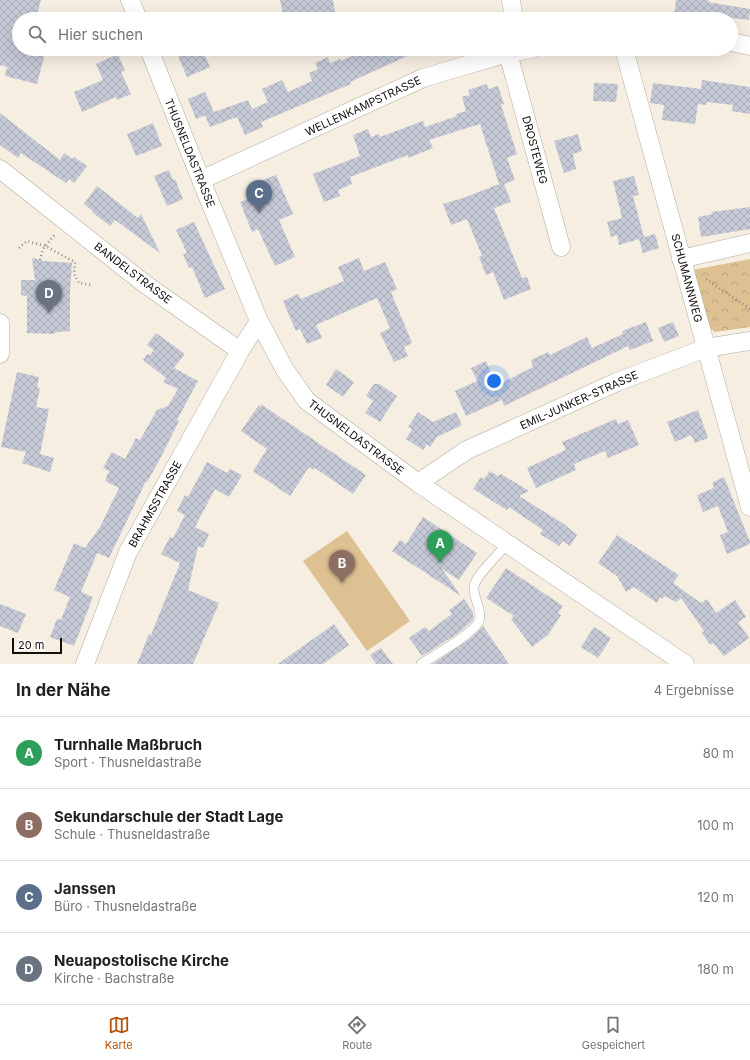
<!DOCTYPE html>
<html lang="de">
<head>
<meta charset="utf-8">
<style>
	:root { --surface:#fff; --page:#f6f6f6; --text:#202124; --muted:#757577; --line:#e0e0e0; --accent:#b45309 }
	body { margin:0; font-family:Inter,sans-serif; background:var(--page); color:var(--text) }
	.scale { position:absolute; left:12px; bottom:10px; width:50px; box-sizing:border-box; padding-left:4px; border:2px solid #110f0b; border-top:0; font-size:11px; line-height:14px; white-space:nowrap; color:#110f0b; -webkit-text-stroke:3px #fff; paint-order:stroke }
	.you { position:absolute; left:494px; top:381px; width:14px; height:14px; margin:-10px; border:3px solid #fff; border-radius:50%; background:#1a73e8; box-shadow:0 0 0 6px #1a73e833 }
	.badge { display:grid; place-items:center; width:26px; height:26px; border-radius:50%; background:var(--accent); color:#fff; font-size:13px; font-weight:700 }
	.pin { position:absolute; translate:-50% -33px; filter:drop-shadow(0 1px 2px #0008) }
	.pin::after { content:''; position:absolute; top:21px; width:14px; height:12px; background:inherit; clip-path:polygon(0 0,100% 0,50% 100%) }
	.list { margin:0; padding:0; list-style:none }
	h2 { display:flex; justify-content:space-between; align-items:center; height:52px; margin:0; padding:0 16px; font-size:17px }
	h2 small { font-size:13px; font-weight:400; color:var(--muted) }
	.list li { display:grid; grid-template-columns:26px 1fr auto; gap:12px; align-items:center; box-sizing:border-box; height:72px; padding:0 16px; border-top:1px solid var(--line) }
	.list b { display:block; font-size:15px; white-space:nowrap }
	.list p { margin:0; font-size:13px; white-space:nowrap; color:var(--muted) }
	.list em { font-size:13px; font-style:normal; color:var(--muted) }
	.icon { flex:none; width:22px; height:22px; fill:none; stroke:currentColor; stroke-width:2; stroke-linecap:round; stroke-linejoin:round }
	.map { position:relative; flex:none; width:750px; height:664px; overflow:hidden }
	.search { position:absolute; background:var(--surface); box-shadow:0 4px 16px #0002; left:12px; right:12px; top:12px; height:44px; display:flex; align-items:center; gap:10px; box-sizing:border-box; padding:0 14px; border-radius:22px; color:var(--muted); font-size:15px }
	.sheet { height:340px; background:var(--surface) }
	nav { display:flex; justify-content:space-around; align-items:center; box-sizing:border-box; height:56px; border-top:1px solid var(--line); background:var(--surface); font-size:11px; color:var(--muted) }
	nav a { display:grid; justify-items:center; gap:2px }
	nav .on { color:var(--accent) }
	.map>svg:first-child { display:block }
	.park { fill:url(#park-crowns) }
	.pitch { fill:#ddc193 }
	.building { fill:url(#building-cross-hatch) }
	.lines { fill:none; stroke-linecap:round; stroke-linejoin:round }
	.lane-casing { stroke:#b2ab9f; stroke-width:10 }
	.street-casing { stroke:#b2ab9f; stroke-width:19 }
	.path { stroke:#8e8980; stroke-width:2.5; stroke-dasharray:1 3; stroke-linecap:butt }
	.lane { stroke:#fff; stroke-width:9 }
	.street { stroke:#fff; stroke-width:18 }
	.labels { text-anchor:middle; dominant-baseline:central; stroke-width:3; stroke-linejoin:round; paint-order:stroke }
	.street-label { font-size:11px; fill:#110f0b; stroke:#fff }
</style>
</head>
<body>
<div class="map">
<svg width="750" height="664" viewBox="0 0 750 664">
	<defs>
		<pattern id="park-crowns" width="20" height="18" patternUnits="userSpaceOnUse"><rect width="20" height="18" fill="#ddc193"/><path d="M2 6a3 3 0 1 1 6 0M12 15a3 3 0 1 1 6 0" fill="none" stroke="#bda57d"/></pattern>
		<pattern id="building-cross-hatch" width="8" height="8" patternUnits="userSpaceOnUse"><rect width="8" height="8" fill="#c6cad7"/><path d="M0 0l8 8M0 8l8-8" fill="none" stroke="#a9acb7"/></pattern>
	</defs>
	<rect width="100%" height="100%" fill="#f6eee1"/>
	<path class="park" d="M750 259V327L715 332 704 324 693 270Z"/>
	<path class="pitch" d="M347 531 410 621 367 651 303 561Z"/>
	<path class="building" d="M0 0H41L36 19H19V49H46L37 84 5 76 7 67 0 65Z
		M280 0H333L335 12 305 19H284Z
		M676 0H709L708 2 750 9 749 20 706 15V19L674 16Z
		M175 49H202L210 67 187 77Z
		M367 49H423L350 82 351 84 261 122 263 127 245 135 237 117 210 127 205 115 248 100 252 109 268 102 262 89 282 80 288 92 312 81 309 73 318 69 315 63 328 57 330 63 340 59 341 61Z
		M118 54 125 71 121 72 131 94 117 100 116 97 82 112 74 92 103 80 96 64Z
		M702 80 750 87V114L732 111 733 105 707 102 706 105 698 104 695 124 662 120 664 105 650 103 653 83 701 89Z
		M594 83 618 84 616 102 593 101Z
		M487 84 488 89 498 86 504 104 501 105 517 154 507 158 515 180 504 184 511 202 494 208 522 278 527 277 531 289 504 300 493 272 486 275 479 257 482 256 467 219 451 225 443 204 466 197 499 184 480 124 429 140 433 148 408 158V155L350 177 352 184 338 190 340 196 324 202 313 174 360 156 353 135 368 129 371 137 379 134 380 137 423 121 425 127 457 116 456 114 466 111 462 97 470 95 468 90Z
		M205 92 214 112 196 119 188 99Z
		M0 113 60 160 64 153 72 159 74 157 87 166 74 183 69 179 66 183 21 153 18 158 0 145Z
		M153 123 162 146 136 156 127 134Z
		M578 134 582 151 573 154 576 169 564 173 554 141Z
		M169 170 173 180 175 179 183 199 167 206 154 176Z
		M276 175 293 214 279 220 295 257 275 266 258 229 252 232 240 202 257 195 252 184Z
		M634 176 639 195 633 196 644 237 655 234 659 248 643 253 639 239 619 245 617 235 611 237 607 222 622 218 613 181Z
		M97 186 138 218 141 214 160 253 115 220 110 226 92 212 93 211 84 204Z
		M750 207V229L701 237 698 217 713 214 712 212Z
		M194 222 225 289 205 298 192 267 189 268 183 254 187 253 176 230Z
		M32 258 43 261 72 263 70 292V331L57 332 53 334 27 333V296L21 295V280H35Z
		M359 258 364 271 385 262 397 289 391 292 412 343 404 347 408 356 394 362 380 333 390 328 377 298 316 325 322 338 307 344 300 329 296 331 283 301 298 294 301 299 344 281 338 267Z
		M646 322 653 341 630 350 628 346 504 406 502 400 466 416 455 391 477 381 471 368 486 361 496 386 533 367 531 360 548 352 550 355 587 337 592 348 623 334 622 331Z
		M673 322 679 336 664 342 658 328Z
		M156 333 185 354 174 368 198 381 177 420 179 421 161 457 147 482 146 481 109 558 97 553 81 592 93 597 74 646 50 637 57 619 61 620 70 597 54 590 74 543 85 548 100 527 119 488 105 481 109 471 103 468 112 452 125 459 136 438 140 440 157 410 168 406 178 389 163 382 166 378 143 360 147 354 150 355 154 350 147 345Z
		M336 369 354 382 343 397 326 385Z
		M17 372 39 377 37 388H40L36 407 49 409 40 454 54 458 50 472 22 463 26 452 1 447Z
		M374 384H379L397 396 380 422 365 413 373 401 366 396Z
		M259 405 260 407 262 405 366 475 353 494 315 468 313 470 309 467 290 496 253 471 267 449 241 431Z
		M698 410 708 438 695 443 691 435 675 442 667 422Z
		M418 412 433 422 456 412 462 425 437 437 430 447 427 444 423 450 406 439 412 429 408 427Z
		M616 419 618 424 628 420 639 445 608 458 605 451 574 464 576 470 536 488 527 468 566 450 562 442Z
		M207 462 227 473 230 469 242 475 229 497 215 489 195 527 209 534 203 548 198 546 188 590 219 603 193 664H137L149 634 151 635 180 563 161 554 170 537 173 538 185 515 177 511 185 495 188 497Z
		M490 471 498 476 501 474 529 491 519 496 564 524 577 535 570 546 563 541 559 546 540 534 543 530 509 507 507 510 473 489 481 477 484 479Z
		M724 477 750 542V544L727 554 720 535 728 532 718 506 703 512 697 495 714 488 712 483Z
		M423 517 477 553 459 580 442 569 461 596 392 551 400 540 406 544Z
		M617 535 679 575 673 583 701 603 707 599 716 613 735 600 746 617 738 622 749 638 724 656 713 643 710 645 702 633 704 631 681 598 676 602 665 596 662 599 660 597 657 603 634 587 626 592 617 576 598 563Z
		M506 568 563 606 558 613 561 615 548 635 532 647 511 619 514 616 486 598Z
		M464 599 473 612V620L457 634 422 656 409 638 425 627 429 631 452 614 449 610Z
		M0 604 26 614 18 633 0 626Z
		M334 624 349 645 323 664H278Z
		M483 626 509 664H432L471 638Z
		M594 627 611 638 598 658 581 647Z
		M381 648 393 664H376L370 655Z"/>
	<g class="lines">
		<g class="lane-casing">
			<path id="lane" d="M421 664C433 656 471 635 478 623 484 612 473 599 474 587 475 576 500 553 507 544"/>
		</g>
		<g class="street-casing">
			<path id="street" d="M130 0 138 19
				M511 0 514 19
				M731 42 750 46
				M149 49 201 180 259 321 285 370 307 401 418 483 685 664
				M624 49 750 507
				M508 53 561 247
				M0 169 145 284 240 351 259 321
				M201 180 423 78 508 53 532 49
				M681 259 750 243
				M0 323V354
				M418 483 467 450 617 382 706 348 750 341
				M85 664 128 552 240 351"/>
		</g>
		<path class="path" d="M19 248 27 241 45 246 75 262 74 274 79 283 92 285
			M40 260 43 249 56 233
			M706 279 750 309"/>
		<use href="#lane" class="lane"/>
		<use href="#street" class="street"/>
	</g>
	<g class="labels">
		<g class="street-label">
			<text transform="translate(363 106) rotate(-25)">WELLENKAMPSTRASSE</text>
			<text transform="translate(535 150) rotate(75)">DROSTEWEG</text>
			<text transform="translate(190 153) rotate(68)">THUSNELDASTRASSE</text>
			<text transform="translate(133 273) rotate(37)">BANDELSTRASSE</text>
			<text transform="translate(687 278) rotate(75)">SCHUMANNWEG</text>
			<text transform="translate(579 400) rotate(-24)">EMIL-JUNKER-STRASSE</text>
			<text transform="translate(356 437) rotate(37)">THUSNELDASTRASSE</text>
			<text transform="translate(155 504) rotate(-61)">BRAHMSSTRASSE</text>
		</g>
	</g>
</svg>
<div class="scale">20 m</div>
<div class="you"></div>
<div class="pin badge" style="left:440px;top:563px;background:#2e9e5b">A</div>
<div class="pin badge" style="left:342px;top:583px;background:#8d6e63">B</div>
<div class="pin badge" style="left:259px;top:213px;background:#5c6f8a">C</div>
<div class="pin badge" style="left:49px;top:313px;background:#6b7280">D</div>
<div class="search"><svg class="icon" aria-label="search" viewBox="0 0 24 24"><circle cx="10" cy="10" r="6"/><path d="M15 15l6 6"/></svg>Hier suchen</div>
</div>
<section class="sheet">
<h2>In der Nähe<small>4 Ergebnisse</small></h2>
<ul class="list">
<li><span class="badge" style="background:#2e9e5b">A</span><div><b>Turnhalle Maßbruch</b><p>Sport · Thusneldastraße</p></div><em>80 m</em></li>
<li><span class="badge" style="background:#8d6e63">B</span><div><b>Sekundarschule der Stadt Lage</b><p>Schule · Thusneldastraße</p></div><em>100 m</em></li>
<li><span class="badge" style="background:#5c6f8a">C</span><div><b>Janssen</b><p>Büro · Thusneldastraße</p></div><em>120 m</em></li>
<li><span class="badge" style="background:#6b7280">D</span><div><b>Neuapostolische Kirche</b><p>Kirche · Bachstraße</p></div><em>180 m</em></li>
</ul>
</section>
<nav>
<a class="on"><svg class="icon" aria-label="map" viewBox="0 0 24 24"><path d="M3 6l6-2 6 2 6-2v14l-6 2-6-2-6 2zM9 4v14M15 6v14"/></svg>Karte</a>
<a><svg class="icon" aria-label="directions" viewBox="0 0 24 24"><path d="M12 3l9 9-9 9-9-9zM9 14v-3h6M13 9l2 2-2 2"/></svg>Route</a>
<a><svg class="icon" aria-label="saved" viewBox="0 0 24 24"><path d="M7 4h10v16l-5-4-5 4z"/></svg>Gespeichert</a>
</nav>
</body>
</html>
